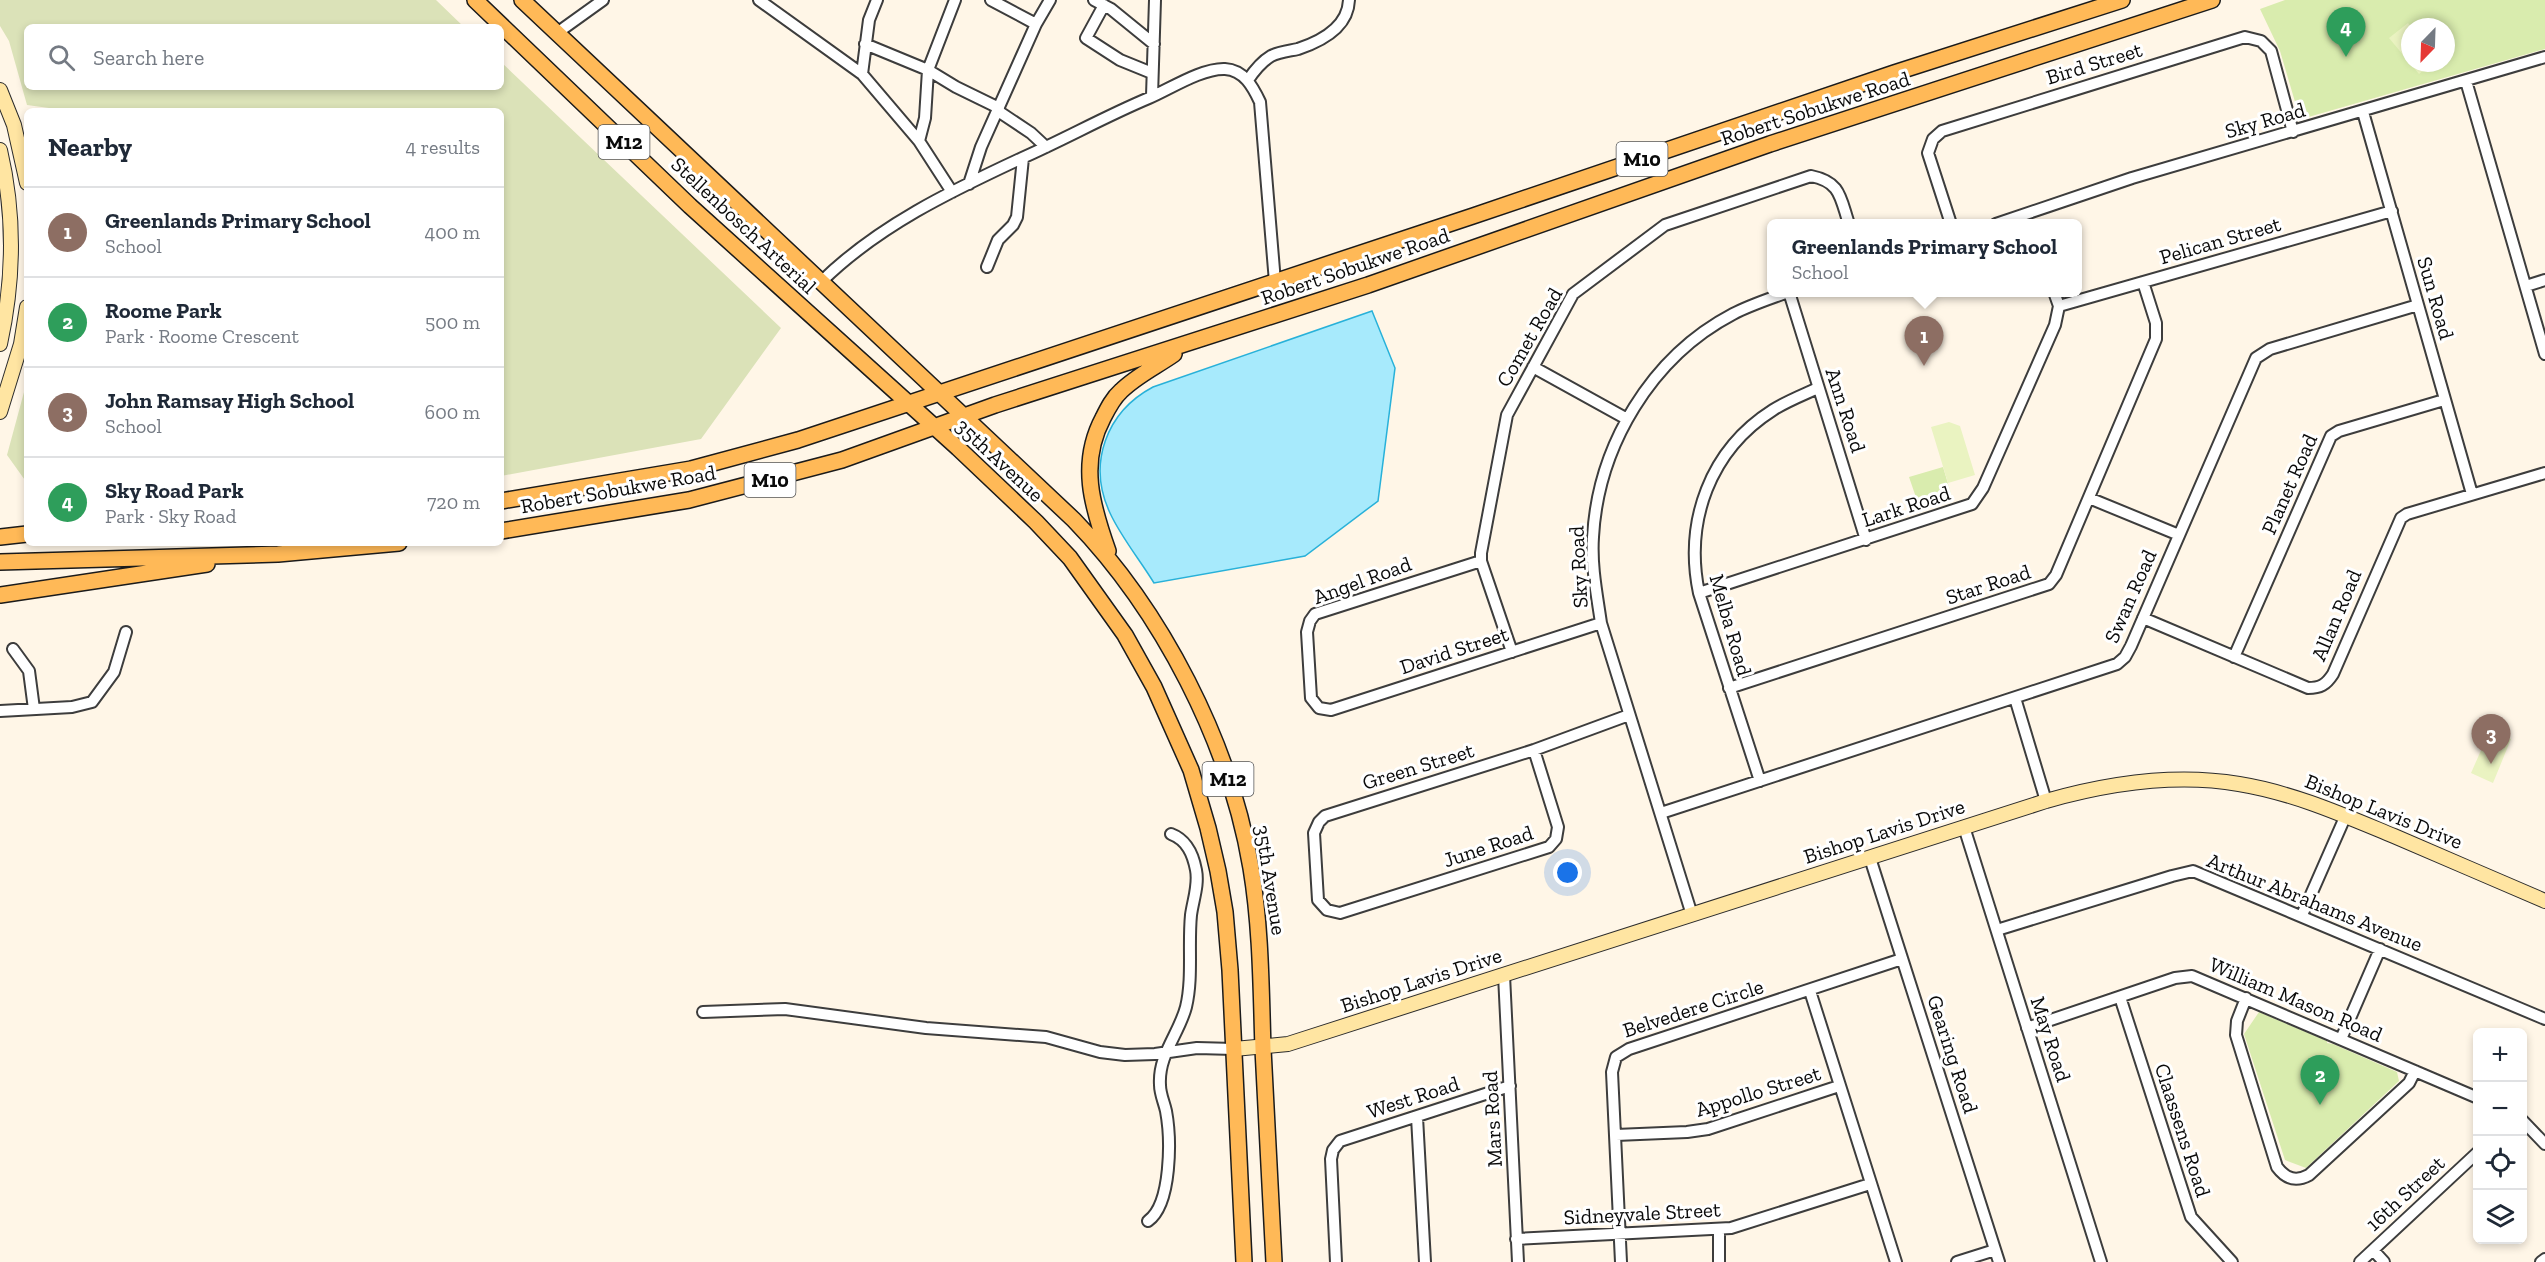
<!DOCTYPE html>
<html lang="en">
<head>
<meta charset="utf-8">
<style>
	:root { --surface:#fff; --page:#f2f2f3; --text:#1f2937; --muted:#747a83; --line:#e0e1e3; --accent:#0f766e }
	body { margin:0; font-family:"Zilla Slab",serif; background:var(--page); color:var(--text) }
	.controls { position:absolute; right:18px; bottom:18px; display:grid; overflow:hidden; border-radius:9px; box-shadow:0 3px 9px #0003 }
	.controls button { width:54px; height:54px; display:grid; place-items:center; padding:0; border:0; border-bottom:2px solid var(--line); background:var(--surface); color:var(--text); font:30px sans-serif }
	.compass { position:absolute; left:2401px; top:18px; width:54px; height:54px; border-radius:50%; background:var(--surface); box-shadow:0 3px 9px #0003; rotate:203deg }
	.you { position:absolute; left:1568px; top:873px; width:21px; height:21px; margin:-15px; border:4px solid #fff; border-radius:50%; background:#1a73e8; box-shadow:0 0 0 9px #1a73e833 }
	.badge { display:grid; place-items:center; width:39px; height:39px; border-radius:50%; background:var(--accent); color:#fff; font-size:20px; font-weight:700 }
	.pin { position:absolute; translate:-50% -50px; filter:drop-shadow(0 2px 3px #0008) }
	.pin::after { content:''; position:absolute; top:32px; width:21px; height:18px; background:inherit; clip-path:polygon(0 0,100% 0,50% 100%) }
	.popup { position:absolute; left:1767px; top:219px; width:315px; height:78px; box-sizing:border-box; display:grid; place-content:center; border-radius:9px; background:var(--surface); filter:drop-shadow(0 2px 4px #0005); font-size:20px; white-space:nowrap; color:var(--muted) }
	.popup b { font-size:22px; color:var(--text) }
	.popup::after { content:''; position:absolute; left:50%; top:100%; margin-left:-12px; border:12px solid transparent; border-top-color:var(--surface) }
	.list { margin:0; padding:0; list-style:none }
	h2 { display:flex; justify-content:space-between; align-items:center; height:78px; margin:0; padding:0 24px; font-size:26px }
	h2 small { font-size:20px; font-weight:400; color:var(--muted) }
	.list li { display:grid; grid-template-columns:39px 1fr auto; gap:18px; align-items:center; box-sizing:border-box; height:90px; padding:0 24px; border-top:2px solid var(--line) }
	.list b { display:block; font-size:22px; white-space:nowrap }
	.list p { margin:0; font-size:20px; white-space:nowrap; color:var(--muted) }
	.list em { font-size:20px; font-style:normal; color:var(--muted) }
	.icon { flex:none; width:33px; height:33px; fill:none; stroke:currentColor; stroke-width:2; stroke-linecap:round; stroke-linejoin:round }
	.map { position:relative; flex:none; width:2545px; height:1262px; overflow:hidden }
	.search { position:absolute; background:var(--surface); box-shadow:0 3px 9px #0003; left:24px; top:24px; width:480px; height:66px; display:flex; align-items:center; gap:15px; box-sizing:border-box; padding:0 21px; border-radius:9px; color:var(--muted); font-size:22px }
	.panel { position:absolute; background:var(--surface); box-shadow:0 3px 9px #0003; left:24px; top:108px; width:480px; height:438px; border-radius:9px }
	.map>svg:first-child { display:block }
	.green { fill:#d9ecae; fill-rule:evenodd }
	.cemetery { fill:#dbe2b8 }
	.pitch { fill:#eaf3c1 }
	.water { fill:#a7eafc; stroke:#28b1d9; stroke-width:1.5 }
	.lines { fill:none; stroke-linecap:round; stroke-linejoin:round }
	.street-casing { stroke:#3d3d3d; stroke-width:14 }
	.secondary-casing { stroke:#2c2c2c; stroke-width:16 }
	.primary-casing { stroke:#1b1b1b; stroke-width:18 }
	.street { stroke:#fff; stroke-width:10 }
	.secondary { stroke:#ffe5a2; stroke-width:14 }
	.primary { stroke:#ffb957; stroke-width:15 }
	.labels { text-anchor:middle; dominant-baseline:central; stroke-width:6; stroke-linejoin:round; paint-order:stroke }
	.shield { fill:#fff; stroke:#545454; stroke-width:1.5 }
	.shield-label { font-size:20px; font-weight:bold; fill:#0a0a0a }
	.street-label { font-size:21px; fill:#0a0a0a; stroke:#fff }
</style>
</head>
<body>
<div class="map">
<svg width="2545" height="1262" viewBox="0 0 2545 1262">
	<rect width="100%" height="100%" fill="#fff6e7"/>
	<path class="green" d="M2285 0H2545V49L2305 118 2298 112 2280 51 2260 9ZM2410 27H2446V63H2410Z
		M1943 467 1953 500 1920 509 1909 477Z
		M2259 1012 2327 1041V1043L2333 1044 2397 1072 2399 1081 2306 1168 2285 1160 2244 1034Z"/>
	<path class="cemetery" d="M0 0H436L464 27H27V87H501V62L781 328 701 439 501 476V111H71L27 105 9 41 0 26Z
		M27 381V483L7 455Z"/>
	<path class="pitch" d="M2408 23 2411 27 2410 63H2433L2419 74 2389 38Z
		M1949 422 1960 426 1975 475 1948 483 1931 427Z
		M2490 730 2511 739 2493 783 2471 773Z"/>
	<path class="water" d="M1372 311 1395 368 1378 501 1305 556 1154 583C1140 560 1121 537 1110 513 1087 464 1106 412 1153 387Z"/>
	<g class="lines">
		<g class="street-casing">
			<path id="street" d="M759 0 862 74 919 141 952 192
				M991 0 1036 24
				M1094 0 1111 9 1154 44
				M1104 5 1086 38 1120 60 1152 73
				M557 33 603 0
				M865 44 928 70 956 87 999 108
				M862 74 869 20 877 0
				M1248 80C1254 71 1261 62 1271 56 1279 52 1289 51 1298 49 1322 41 1348 27 1349 0
				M2466 81 2545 354
				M1152 96 1155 0
				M998 111 1031 133 1046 147
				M2363 112 2472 494
				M919 141 925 118 928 70 955 0
				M969 184 981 147 1036 24 1050 0
				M1951 224 1928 153 1933 139 1942 131 2245 37 2261 41 2271 51 2293 132
				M1996 224 2132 178 2545 57
				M987 267 998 240 1013 225 1017 217 1023 158
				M822 281C878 226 951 191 1022 158 1065 139 1106 116 1149 98 1170 89 1202 68 1225 69 1244 70 1253 87 1260 102L1275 282
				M2526 286 2545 280
				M1789 292 1866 540
				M2059 306 2392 211
				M1533 367 1627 419
				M2089 498 2179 535
				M1481 561 1315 614 1310 621 1307 632 1311 698 1319 708 1331 710 1601 623
				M1699 593 1972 504 1983 488 2055 325 2059 306 2054 292
				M2143 618 2308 688C2320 688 2326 685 2333 674L2401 518 2407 514 2545 473
				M13 649 29 671 34 709
				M1512 652 1481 561V553L1507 415 1573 294 1665 225 1811 176C1841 182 1840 197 1849 224
				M2234 657 2331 436 2339 431 2444 400
				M1729 688 2049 584 2056 575 2156 339V323L2143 282
				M2015 698 2046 801
				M0 711 72 707 92 702 114 672 126 632
				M1534 750 1558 827 1556 839 1549 847 1340 913 1327 910 1318 900 1314 833 1319 822 1325 816 1534 750 1629 715
				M1760 781 1699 593C1684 521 1710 450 1773 410 1787 401 1803 395 1818 388
				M1661 813 2117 664 2125 657 2131 646 2256 358 2270 349 2418 305
				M1964 827 2101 1262
				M1870 858 1999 1262
				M1692 915 1601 623C1597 595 1591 566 1593 537 1598 446 1651 357 1733 314 1750 305 1769 299 1788 292
				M2302 915 2346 815
				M1997 930 2172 876 2193 871 2545 1019
				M1504 975 1518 1262
				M1810 991 1896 1262
				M2120 997 2191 1217 2232 1262
				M2246 998 2237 1021 2236 1035 2277 1167C2286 1179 2296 1182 2309 1175L2409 1083 2415 1071
				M703 1012 785 1009 926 1028 1046 1037 1100 1052 1125 1055 1155 1054 1197 1048 1234 1049
				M2027 1028 2175 978 2192 976 2478 1098
				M2341 1039 2380 949
				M1417 1117 1425 1262
				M2522 1120 2545 1144
				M1616 1135 1687 1132 1708 1129 1839 1086
				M1148 1221C1172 1204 1171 1138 1166 1111 1164 1102 1160 1094 1160 1085 1158 1055 1179 1034 1186 1007 1193 978 1188 945 1191 915 1193 900 1199 885 1196 870 1193 854 1187 840 1171 834
				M1516 1239 1731 1228 1870 1184
				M2373 1250 2384 1262
				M1336 1262 1331 1159 1333 1150 1340 1141 1510 1086
				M1621 1262 1612 1072 1616 1057 1629 1049 1902 959
				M1719 1262V1230
				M1957 1262 1995 1250
				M2360 1262 2478 1152
				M2541 1262 2545 1259"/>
		</g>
		<g class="secondary-casing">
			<path id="secondary" d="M0 90 14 125 27 183
				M0 150C15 214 14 280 0 344
				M0 412 21 344 27 307
				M1234 1049 1288 1044 2046 801C2109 783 2174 773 2239 784 2294 793 2343 815 2394 836 2444 858 2495 879 2545 901"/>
		</g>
		<g class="primary-casing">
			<path id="primary" d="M475 0 690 206 958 448 1036 522 1070 558 1125 635 1154 687 1191 770 1208 828 1218 871 1225 912 1230 970 1244 1262
				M522 0 1074 520C1162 611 1230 743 1251 868 1261 928 1261 988 1263 1049 1266 1120 1271 1191 1274 1262
				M501 501 691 469 798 440 1473 216 1894 73 2122 0
				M501 531 689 500 842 460 995 405 1368 285 1770 144 2212 0
				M0 537 27 534
				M1108 551C1092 506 1079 463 1103 418 1108 408 1113 398 1121 391 1136 376 1157 366 1174 354
				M0 562 278 554 399 543
				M0 595 207 564"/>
		</g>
		<use href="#street" class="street"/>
		<use href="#secondary" class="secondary"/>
		<use href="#primary" class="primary"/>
	</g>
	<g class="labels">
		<g class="shield">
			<rect x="598.5" y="125" width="51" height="34" rx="4.5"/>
			<rect x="1616.5" y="142" width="51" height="34" rx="4.5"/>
			<rect x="744.5" y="463" width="51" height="34" rx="4.5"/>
			<rect x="1202.5" y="762" width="51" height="34" rx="4.5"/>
		</g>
		<g class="shield-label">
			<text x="624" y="142">M12</text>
			<text x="1642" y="159">M10</text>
			<text x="770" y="480">M10</text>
			<text x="1228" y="779">M12</text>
		</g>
		<g class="street-label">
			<text transform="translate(2094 63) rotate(-17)">Bird Street</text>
			<text transform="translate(1815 108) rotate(-18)">Robert Sobukwe Road</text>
			<text transform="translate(2265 120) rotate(-16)">Sky Road</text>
			<text transform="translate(744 225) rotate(43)">Stellenbosch Arterial</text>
			<text transform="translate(2220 240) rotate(-16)">Pelican Street</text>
			<text transform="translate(1355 266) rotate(-19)">Robert Sobukwe Road</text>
			<text transform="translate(2436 298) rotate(74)">Sun Road</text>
			<text transform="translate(1529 337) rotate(-60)">Comet Road</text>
			<text transform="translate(1846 410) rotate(72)">Ann Road</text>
			<text transform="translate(1000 460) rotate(43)">35th Avenue</text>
			<text transform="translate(2289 484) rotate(-66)">Planet Road</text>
			<text transform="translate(618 489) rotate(-10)">Robert Sobukwe Road</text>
			<text transform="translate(1906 506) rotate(-18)">Lark Road</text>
			<text transform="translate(1578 567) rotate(-93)">Sky Road</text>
			<text transform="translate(1362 580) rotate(-20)">Angel Road</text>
			<text transform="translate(1988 584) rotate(-18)">Star Road</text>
			<text transform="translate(2130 596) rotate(-66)">Swan Road</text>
			<text transform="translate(2336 615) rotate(-67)">Allan Road</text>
			<text transform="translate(1731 625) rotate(74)">Melba Road</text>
			<text transform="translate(1454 650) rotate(-18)">David Street</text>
			<text transform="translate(1418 766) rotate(-17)">Green Street</text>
			<text transform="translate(2384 811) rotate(22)">Bishop Lavis Drive</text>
			<text transform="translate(1884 831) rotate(-18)">Bishop Lavis Drive</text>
			<text transform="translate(1488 846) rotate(-18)">June Road</text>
			<text transform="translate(1271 880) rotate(81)">35th Avenue</text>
			<text transform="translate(2315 902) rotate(22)">Arthur Abrahams Avenue</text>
			<text transform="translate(1421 980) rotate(-18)">Bishop Lavis Drive</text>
			<text transform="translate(2296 999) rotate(23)">William Mason Road</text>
			<text transform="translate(1693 1008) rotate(-18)">Belvedere Circle</text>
			<text transform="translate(2051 1039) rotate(72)">May Road</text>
			<text transform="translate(1953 1054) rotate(72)">Gearing Road</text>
			<text transform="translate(1758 1091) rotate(-17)">Appollo Street</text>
			<text transform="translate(1413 1097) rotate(-18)">West Road</text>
			<text transform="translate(1492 1119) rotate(-93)">Mars Road</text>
			<text transform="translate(2183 1130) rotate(72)">Claassens Road</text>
			<text transform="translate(2405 1193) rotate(-43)">16th Street</text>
			<text transform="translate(1642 1213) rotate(-3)">Sidneyvale Street</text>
		</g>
	</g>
</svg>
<div class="controls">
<button>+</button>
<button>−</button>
<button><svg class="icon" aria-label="locate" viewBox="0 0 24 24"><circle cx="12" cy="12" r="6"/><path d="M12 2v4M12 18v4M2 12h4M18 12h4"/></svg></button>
<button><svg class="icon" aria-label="layers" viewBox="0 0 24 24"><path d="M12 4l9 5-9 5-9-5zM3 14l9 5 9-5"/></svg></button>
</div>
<svg class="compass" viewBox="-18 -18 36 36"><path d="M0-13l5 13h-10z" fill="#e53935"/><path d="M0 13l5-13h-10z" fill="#747a83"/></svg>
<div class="you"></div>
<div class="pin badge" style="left:1924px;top:366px;background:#8d6e63">1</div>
<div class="popup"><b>Greenlands Primary School</b>School</div>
<div class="pin badge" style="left:2320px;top:1105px;background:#2e9e5b">2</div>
<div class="pin badge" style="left:2491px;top:764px;background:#8d6e63">3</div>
<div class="pin badge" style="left:2346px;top:57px;background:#2e9e5b">4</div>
<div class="search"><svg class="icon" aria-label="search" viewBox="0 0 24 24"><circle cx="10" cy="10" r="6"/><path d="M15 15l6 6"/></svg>Search here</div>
<section class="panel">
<h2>Nearby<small>4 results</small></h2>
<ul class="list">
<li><span class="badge" style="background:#8d6e63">1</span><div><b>Greenlands Primary School</b><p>School</p></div><em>400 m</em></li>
<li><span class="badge" style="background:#2e9e5b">2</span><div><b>Roome Park</b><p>Park · Roome Crescent</p></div><em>500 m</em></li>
<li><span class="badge" style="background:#8d6e63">3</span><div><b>John Ramsay High School</b><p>School</p></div><em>600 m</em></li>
<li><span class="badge" style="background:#2e9e5b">4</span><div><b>Sky Road Park</b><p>Park · Sky Road</p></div><em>720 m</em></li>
</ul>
</section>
</div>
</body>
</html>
